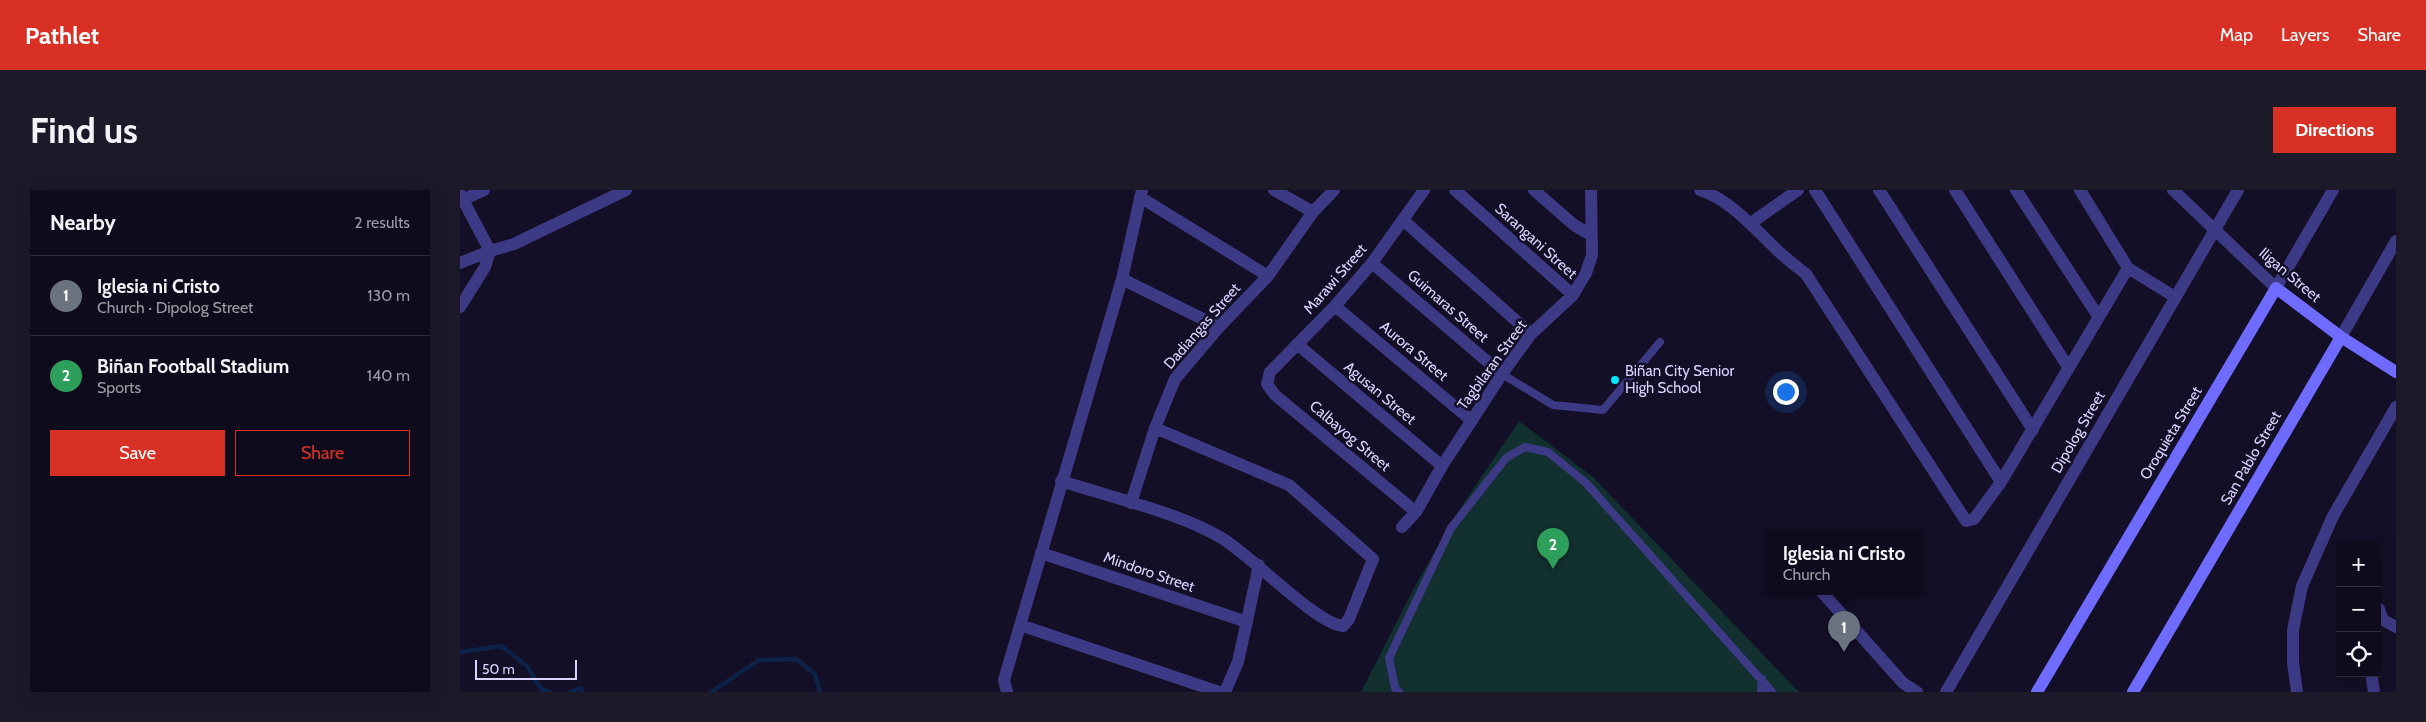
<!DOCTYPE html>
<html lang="en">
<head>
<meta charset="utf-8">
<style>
	:root { --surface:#0e0b1c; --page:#1c1929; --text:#f1f3f6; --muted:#9b9ba3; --line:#2e2b3b; --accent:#d93025 }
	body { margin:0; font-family:Cabin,sans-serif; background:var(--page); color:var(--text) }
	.controls { position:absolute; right:15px; bottom:15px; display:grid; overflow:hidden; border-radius:0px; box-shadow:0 5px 20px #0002 }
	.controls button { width:45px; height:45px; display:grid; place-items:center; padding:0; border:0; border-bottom:1px solid var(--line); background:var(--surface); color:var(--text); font:25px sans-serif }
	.scale { position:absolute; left:15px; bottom:12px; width:102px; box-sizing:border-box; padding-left:5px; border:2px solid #d9d4ff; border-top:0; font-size:14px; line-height:18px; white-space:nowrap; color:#d9d4ff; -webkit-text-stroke:4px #130f26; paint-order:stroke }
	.you { position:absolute; left:1325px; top:201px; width:18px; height:18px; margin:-12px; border:4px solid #fff; border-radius:50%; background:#1a73e8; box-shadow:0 0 0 8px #1a73e833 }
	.badge { display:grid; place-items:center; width:32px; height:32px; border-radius:50%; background:var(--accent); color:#fff; font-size:16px; font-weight:700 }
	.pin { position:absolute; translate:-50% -41px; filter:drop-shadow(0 1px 2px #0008) }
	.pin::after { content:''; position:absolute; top:26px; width:18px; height:15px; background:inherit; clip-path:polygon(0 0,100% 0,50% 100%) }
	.popup { position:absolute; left:1305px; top:340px; width:158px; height:65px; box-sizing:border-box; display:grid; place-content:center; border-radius:0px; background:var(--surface); filter:drop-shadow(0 1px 4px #0005); font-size:16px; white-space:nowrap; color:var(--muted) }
	.popup b { font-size:19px; color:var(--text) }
	.popup::after { content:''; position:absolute; left:50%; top:100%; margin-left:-10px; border:10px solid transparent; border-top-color:var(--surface) }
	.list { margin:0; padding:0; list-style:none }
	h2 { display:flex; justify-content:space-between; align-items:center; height:65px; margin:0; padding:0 20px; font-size:21px }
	h2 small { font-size:16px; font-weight:400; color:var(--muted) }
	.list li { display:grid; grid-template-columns:32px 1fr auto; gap:15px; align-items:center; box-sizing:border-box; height:80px; padding:0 20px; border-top:1px solid var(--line) }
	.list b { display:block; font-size:19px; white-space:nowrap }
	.list p { margin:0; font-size:16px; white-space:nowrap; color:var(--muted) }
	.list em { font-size:16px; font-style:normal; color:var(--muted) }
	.actions { display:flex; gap:10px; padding:15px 20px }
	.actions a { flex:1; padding:11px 0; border:1px solid var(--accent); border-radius:0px; text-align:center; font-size:18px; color:var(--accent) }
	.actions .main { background:var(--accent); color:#fff }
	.icon { flex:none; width:28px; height:28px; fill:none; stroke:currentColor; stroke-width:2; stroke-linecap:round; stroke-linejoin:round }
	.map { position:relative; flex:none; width:1936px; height:502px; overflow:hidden; border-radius:0px }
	header { display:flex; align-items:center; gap:30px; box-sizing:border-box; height:70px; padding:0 25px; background:var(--accent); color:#fff }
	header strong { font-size:24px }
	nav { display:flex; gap:28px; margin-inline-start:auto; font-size:18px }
	.intro { display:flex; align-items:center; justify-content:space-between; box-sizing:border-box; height:120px; padding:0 30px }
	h1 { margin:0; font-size:35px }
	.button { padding:12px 22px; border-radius:0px; background:var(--accent); color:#fff; font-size:18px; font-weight:700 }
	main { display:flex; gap:30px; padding:0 30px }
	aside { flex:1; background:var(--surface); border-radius:0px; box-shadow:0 5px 20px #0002 }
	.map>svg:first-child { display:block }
	.green { fill:#12302f }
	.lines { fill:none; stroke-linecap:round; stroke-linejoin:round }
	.stream { stroke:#0c2248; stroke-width:4.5 }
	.lane { stroke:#3d3a85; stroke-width:8 }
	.street { stroke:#3d3a85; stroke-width:12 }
	.secondary { stroke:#6f6bff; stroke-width:12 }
	.poi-dot { fill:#00e5ff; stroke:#130f26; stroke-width:2 }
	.labels { text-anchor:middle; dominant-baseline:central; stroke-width:5; stroke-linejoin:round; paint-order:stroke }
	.street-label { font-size:15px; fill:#d9d4ff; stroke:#130f26 }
	.poi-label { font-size:15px; fill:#d9d4ff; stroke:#130f26; text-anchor:start }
</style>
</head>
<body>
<header>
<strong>Pathlet</strong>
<nav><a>Map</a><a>Layers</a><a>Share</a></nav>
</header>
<div class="intro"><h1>Find us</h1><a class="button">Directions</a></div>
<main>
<aside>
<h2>Nearby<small>2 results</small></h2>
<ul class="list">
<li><span class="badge" style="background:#6b7280">1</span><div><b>Iglesia ni Cristo</b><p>Church · Dipolog Street</p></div><em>130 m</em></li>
<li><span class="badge" style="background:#2e9e5b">2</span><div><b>Biñan Football Stadium</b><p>Sports</p></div><em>140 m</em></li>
</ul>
<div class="actions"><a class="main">Save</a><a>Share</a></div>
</aside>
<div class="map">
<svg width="1936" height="502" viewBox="0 0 1936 502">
	<rect width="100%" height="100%" fill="#130f26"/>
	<path class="green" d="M1059 231 1133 287 1339 502H901L955 396 1001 317Z"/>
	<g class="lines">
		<path class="stream" d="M0 462 41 456 67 476 81 499 90 502
			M110 502 121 498 122 502
			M251 502 299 470 336 469 355 484 360 502"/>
		<path class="lane" d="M1042 184 1093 215 1143 220 1200 152
			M939 502 935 498 929 468 991 338 1046 268 1065 257 1088 262 1126 293 1312 502
			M1301 502 1302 489"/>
		<path class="street" d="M814 0 853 22
			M995 0 1113 105
			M1074 0 1114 35 1131 45
			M1240 0C1269 9 1294 38 1316 59 1325 68 1336 76 1346 84L1506 331 1514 329 1541 292 1668 78
			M1355 0 1541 292
			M1419 0 1573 240
			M1495 0 1608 177
			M1556 0 1638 126
			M1620 0 1668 78 1715 107
			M1713 0 1816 98 1873 0
			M0 4 30 61 54 54 166 0
			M680 7 808 86
			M0 11 24 0
			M943 30 1071 144
			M1291 33 1338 0
			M0 73 30 61 25 77 0 117
			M912 73 1042 184
			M662 89 759 137
			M875 116 1012 231
			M1881 147 1936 51
			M837 154 982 276
			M601 291C650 307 717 322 760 347 790 364 856 434 883 436L889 429 913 369 829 295 695 238
			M671 313 695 238 715 189 759 137 808 86 853 22 874 0
			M956 322 815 205 807 194 810 182 875 116 912 73 964 0
			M942 337 956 322 982 276 1042 184 1071 144 1113 105 1126 83 1132 65 1131 0
			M581 363 787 432
			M1361 401 1443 493 1457 502
			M1919 419 1923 430 1936 437
			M560 435 759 502
			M1911 483 1914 502
			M547 502 544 490 662 89 682 0
			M765 502 778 472 799 375
			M1486 502 1778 0
			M1837 502 1833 473V440L1842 396 1873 326 1936 217"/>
		<path class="secondary" d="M1577 502 1816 98 1881 147 1936 182
			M1673 502 1881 147"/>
	</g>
	<circle class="poi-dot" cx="1155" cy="190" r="5"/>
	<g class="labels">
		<g class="street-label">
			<text transform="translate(1076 51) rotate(42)">Sarangani Street</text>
			<text transform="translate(1830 85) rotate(40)">Iligan Street</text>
			<text transform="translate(875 89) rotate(-49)">Marawi Street</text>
			<text transform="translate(988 116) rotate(41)">Guimaras Street</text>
			<text transform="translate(742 136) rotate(-49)">Dadiangas Street</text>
			<text transform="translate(954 161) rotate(40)">Aurora Street</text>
			<text transform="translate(1032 175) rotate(-54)">Tagbilaran Street</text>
			<text transform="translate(920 203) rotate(40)">Agusan Street</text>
			<text transform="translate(1618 242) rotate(-60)">Dipolog Street</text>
			<text transform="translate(1711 243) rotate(-59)">Oroquieta Street</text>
			<text transform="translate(890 246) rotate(40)">Calbayog Street</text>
			<text transform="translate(1791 268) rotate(-60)">San Pablo Street</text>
			<text transform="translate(689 382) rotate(19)">Mindoro Street</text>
		</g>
		<g class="poi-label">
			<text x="1165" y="181">Biñan City Senior<tspan x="1165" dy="17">High School</tspan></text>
		</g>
	</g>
</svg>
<div class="controls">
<button>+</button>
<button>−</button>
<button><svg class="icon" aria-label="locate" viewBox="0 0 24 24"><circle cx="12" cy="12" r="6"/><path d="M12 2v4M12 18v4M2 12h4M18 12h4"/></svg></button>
</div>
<div class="scale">50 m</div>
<div class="you"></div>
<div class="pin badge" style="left:1384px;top:462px;background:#6b7280">1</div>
<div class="popup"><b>Iglesia ni Cristo</b>Church</div>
<div class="pin badge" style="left:1093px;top:379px;background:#2e9e5b">2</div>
</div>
</main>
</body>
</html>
